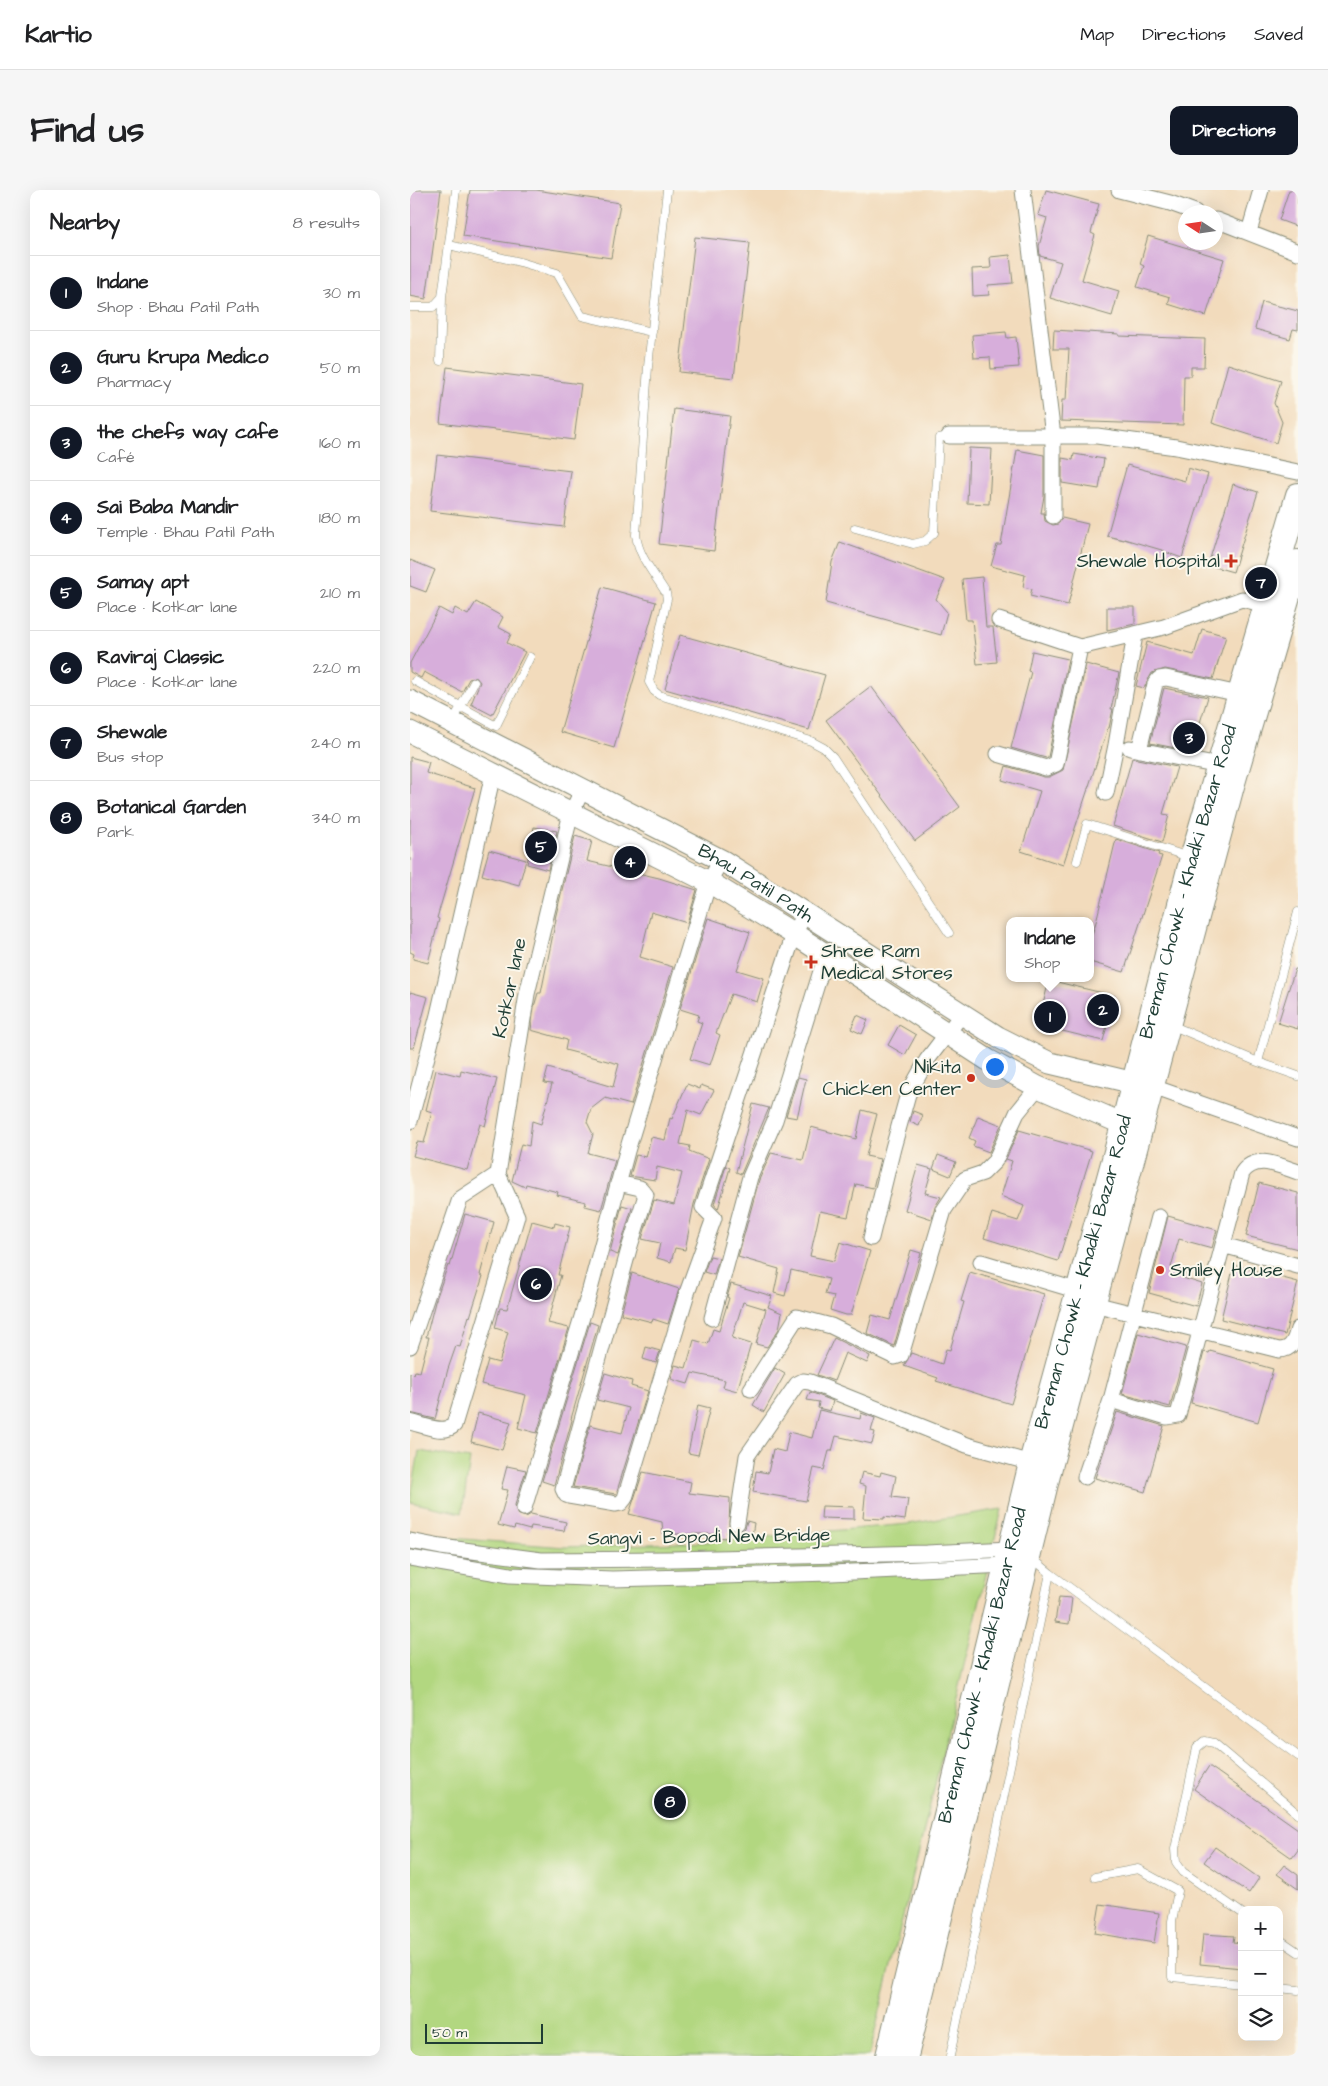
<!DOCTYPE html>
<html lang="en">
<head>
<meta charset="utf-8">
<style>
	:root { --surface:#fff; --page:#f6f6f6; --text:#202124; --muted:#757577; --line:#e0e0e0; --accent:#111827 }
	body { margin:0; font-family:"Architects Daughter",sans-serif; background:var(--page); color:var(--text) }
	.controls { position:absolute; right:15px; bottom:15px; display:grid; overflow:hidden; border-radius:10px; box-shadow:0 5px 20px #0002 }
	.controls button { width:45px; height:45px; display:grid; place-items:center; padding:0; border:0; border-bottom:1px solid var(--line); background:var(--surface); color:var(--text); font:25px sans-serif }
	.compass { position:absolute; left:768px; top:15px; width:45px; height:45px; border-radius:50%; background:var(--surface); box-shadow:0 5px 20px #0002; rotate:282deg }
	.scale { position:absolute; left:15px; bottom:12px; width:118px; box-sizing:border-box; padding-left:5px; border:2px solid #1f3d34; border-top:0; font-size:14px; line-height:18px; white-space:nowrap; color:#1f3d34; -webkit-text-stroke:4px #fbf7ec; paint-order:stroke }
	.you { position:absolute; left:584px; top:876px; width:18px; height:18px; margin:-12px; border:4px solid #fff; border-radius:50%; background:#1a73e8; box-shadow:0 0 0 8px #1a73e833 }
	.badge { display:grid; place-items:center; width:32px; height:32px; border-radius:50%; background:var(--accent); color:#fff; font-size:16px; font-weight:700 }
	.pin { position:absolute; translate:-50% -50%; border:2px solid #fff; box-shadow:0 1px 5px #0006 }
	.popup { position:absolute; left:596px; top:727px; width:88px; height:65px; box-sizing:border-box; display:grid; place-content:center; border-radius:10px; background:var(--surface); filter:drop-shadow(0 1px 4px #0005); font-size:16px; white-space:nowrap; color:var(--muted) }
	.popup b { font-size:19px; color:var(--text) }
	.popup::after { content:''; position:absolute; left:50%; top:100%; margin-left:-10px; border:10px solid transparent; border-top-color:var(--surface) }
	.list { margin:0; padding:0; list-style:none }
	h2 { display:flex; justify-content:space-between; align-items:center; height:65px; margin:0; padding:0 20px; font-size:21px }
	h2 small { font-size:16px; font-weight:400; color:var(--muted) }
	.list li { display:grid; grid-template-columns:32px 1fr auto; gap:15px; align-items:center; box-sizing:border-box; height:75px; padding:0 20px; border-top:1px solid var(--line) }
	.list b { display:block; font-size:19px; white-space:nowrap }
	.list p { margin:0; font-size:16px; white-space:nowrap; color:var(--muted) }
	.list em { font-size:16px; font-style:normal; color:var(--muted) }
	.icon { flex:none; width:28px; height:28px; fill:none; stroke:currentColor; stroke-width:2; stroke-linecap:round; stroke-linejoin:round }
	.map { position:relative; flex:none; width:888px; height:1866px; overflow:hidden; border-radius:10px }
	header { display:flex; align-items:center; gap:30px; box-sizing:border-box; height:70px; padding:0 25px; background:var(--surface); border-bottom:1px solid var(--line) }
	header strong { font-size:24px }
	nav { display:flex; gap:28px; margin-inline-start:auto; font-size:18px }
	.intro { display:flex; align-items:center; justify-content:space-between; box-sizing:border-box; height:120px; padding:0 30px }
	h1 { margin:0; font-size:35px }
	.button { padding:12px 22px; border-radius:10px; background:var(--accent); color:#fff; font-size:18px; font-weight:700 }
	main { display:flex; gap:30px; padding:0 30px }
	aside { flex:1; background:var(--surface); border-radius:10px; box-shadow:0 5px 20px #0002 }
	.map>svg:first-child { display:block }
	.green { fill:#b2d780; stroke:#688a5a }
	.building { fill:#d7aedb }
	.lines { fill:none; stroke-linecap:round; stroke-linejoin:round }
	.lane-casing { stroke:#888c78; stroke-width:9 }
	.street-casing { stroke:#888c78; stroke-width:17 }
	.secondary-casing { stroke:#888c78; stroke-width:23 }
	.primary-casing { stroke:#888c78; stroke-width:26 }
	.lane { stroke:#fff; stroke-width:8 }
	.street { stroke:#fff; stroke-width:15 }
	.secondary { stroke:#fff; stroke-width:21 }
	.primary { stroke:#fff; stroke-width:24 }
	.poi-dot { fill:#c8321e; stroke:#fbf7ec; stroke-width:2 }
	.labels { text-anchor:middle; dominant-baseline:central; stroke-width:4; stroke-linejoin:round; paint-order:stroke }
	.poi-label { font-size:19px; fill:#1f3d34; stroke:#fbf7ec; text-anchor:end }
	.street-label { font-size:19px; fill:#1f3d34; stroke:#fbf7ec }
</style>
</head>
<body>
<header>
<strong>Kartio</strong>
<nav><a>Map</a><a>Directions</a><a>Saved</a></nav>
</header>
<div class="intro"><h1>Find us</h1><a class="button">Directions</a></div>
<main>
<aside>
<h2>Nearby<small>8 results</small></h2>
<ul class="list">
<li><span class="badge">1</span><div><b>Indane</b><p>Shop · Bhau Patil Path</p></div><em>30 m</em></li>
<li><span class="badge">2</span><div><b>Guru Krupa Medico</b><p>Pharmacy</p></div><em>50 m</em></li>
<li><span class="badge">3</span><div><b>the chefs way cafe</b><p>Café</p></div><em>160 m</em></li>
<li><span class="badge">4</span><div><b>Sai Baba Mandir</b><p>Temple · Bhau Patil Path</p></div><em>180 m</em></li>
<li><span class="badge">5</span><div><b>Samay apt</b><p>Place · Kotkar lane</p></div><em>210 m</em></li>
<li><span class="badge">6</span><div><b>Raviraj Classic</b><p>Place · Kotkar lane</p></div><em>220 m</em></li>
<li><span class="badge">7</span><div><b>Shewale</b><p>Bus stop</p></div><em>240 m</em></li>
<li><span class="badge">8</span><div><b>Botanical Garden</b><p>Park</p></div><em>340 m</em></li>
</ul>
</aside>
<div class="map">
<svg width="888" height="1866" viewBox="0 0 888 1866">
	<rect width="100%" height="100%" fill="#fbf7ec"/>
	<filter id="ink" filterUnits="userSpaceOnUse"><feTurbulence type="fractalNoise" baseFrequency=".02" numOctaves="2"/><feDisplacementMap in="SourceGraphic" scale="10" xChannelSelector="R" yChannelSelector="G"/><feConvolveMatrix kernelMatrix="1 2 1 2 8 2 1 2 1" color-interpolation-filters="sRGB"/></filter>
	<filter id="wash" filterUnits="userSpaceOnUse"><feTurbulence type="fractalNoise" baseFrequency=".0096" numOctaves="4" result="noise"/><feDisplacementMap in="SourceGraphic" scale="20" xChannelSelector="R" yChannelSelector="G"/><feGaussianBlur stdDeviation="1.12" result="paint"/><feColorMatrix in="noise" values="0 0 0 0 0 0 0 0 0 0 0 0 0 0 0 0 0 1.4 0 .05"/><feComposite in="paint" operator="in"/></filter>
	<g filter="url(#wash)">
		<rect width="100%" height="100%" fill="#f2dbbc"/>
		<path class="green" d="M9 1261 60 1269 52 1323 0 1312Z
			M592 1319 459 1866H0V1341L40 1348 154 1357 297 1352 498 1334Z"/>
		<g id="blocks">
			<path class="building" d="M0 0H31L16 109 0 106Z
				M60 0H126L210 13 201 68 53 46Z
				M636 0 689 14 681 43 685 45 672 90 709 101 702 126 640 108 651 72 630 66 629 56 637 28 628 25Z
				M879 0H888V37L869 30Z
				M738 46 814 69 796 126 758 114 760 107 727 97 734 76 730 74Z
				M285 47 340 53 324 188 269 182Z
				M600 65 603 93 578 95 579 105 563 106 562 79 581 78 580 67Z
				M852 112 888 121V140L883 139 880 149 845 139Z
				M644 140 709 144V146L795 149 794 177H781V186H774L773 235 651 231 652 210H656L659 159H643Z
				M596 142 597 148 606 147 609 177 581 179 580 167 564 168 562 145Z
				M818 174 871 191 864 213 872 232 866 253 802 233Z
				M37 177 171 194 164 250 30 233Z
				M264 219 320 226 304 361 249 354Z
				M559 258 582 259 579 314 557 313Z
				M607 260 634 265V306L631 323H634L635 331 643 335 648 334 652 328 678 334 658 415 620 406 622 399 613 397 615 385 581 376 587 355H591Z
				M664 264 694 269 689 299 652 293V268L663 270Z
				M27 265 161 281 154 337 20 321Z
				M717 275 775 291 778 278 798 284 772 368 755 362V361L714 349V350L697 346Z
				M823 294 848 302 823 382 798 375Z
				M430 352 535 390 526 409 537 422 531 445 416 413 422 372Z
				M0 370 25 380 16 402 0 396Z
				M572 387 576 437H583L587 472 567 474 562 430H556L552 389Z
				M192 397 246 412 204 558 150 542Z
				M66 412 93 427 88 437 101 444 97 453 115 462 82 525 61 514 70 492 66 487 59 489 52 502 14 482 11 488 0 482V473L29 418 42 425 45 418 58 425Z
				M697 417H725V434L697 440Z
				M792 439 816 446 803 489 755 479 742 483 734 498 726 496 737 452 784 465Z
				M270 445 415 485 399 540 255 499Z
				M622 461 658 469 638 567 636 568 601 558 621 482 618 481Z
				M676 474 709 483 701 519H703L699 538H698L653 675 611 661 630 601 592 590 596 576 634 587H639L653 580Z
				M461 496 550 617 505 651 416 530Z
				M754 498 798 507 781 561 740 553Z
				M0 567 19 572 16 583 65 598 27 728 29 729 18 773 3 769 4 764 0 762Z
				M722 568 767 577 753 624 759 625 752 652 703 636Z
				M124 637 147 641 138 680 117 674Z
				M165 646 182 651 177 671 249 688 287 700 277 733 241 722 230 767 263 777 221 915 195 908 181 919 177 932 183 944 178 963 205 970 191 1020 175 1016 176 1012 147 1005 148 1002 116 994 115 997 102 991 111 954 119 956 122 931 131 934 142 894 134 893 138 878 203 897 209 874 155 860 157 850 121 840 124 817 128 803H131L146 729H145Z
				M706 649 749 663 748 665 752 666 714 782 680 772V750L686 732Z
				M79 660 116 670 109 695 72 685Z
				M298 728 340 742 327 780 354 788 347 812 321 804 306 843 310 845 300 875 280 869 292 833 287 831 289 825 270 819Z
				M885 779H888V839L868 833Z
				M639 790 705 806 693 851 628 835Z
				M0 802 18 807 4 858H0Z
				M447 825 458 830 452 844 441 839Z
				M489 835 506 845 495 865 478 855Z
				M26 880 50 886 51 880 87 889 75 936 70 934 57 980 3 966 7 952 14 953 22 922 16 920Z
				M388 887 396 889 387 928 376 926Z
				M277 894 290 899 291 895 304 900 291 925 278 920 270 954 280 956 279 961 299 969 284 1014 275 1060 265 1058 261 1072 247 1068 250 1053 232 1049 244 1010 264 1015 272 983 247 977 245 990 220 986 226 965 236 967 241 947 255 950 260 928 262 929Z
				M343 914 359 918 331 984 326 982Z
				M452 920 467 924 456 966 470 969 463 998 446 994 438 1027 410 1021 400 1066 424 1071 430 1052 460 1061 441 1125H436L420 1120 424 1106 415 1104 419 1089 381 1080 375 1106 364 1103 369 1079 328 1067 349 990 361 963 393 970 401 937 446 949Z
				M503 921 513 925 509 936 500 932Z
				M568 926 591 935 579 962 563 956 565 951 559 948Z
				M609 940 682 961 648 1071 574 1048 582 1023 608 1031 614 1016 591 1006 602 971 596 969Z
				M528 965 546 972 540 986 523 979Z
				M508 975 522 979 515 1003 531 1007 525 1017 522 1029 495 1020Z
				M316 976 320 978 308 1019 304 1014Z
				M849 993 888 1003V1059L836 1046Z
				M212 1015 222 1018 208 1065 200 1062Z
				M55 1024 84 1032 70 1085 73 1086 60 1127 59 1126 50 1157 46 1156 38 1179 25 1229 0 1223V1183L4 1184 5 1181 10 1182 19 1147H16L25 1112 38 1075 40 1076Z
				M758 1026 807 1040 802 1058 769 1049 761 1077 776 1081 773 1088 792 1094 786 1116 739 1103Z
				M122 1031 144 1037 145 1033 160 1037 148 1085H151L138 1133 159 1138 127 1243 108 1238 116 1205 71 1194 78 1170 89 1173 98 1142 85 1138 90 1118 97 1119Z
				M501 1060 511 1063 484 1156 457 1143 462 1125 480 1130Z
				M300 1066 309 1068 304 1085 294 1082Z
				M824 1075 888 1092 875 1145 811 1129Z
				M560 1082 634 1104 601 1214 526 1191 528 1188 494 1176 501 1163 532 1174 536 1159 540 1160 554 1112 551 1111Z
				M222 1083 269 1099 258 1134 243 1129 242 1132 211 1124Z
				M321 1094 362 1106 358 1117 372 1123 369 1139 357 1157 346 1154 356 1119 333 1112 322 1148 341 1154 327 1201 313 1197 315 1190 282 1183 278 1194 261 1189 265 1175 276 1178 284 1150 298 1154 303 1139 309 1141 319 1108 317 1107Z
				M180 1132 188 1135 161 1229 162 1230 144 1295 132 1291Z
				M728 1143 776 1157 760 1217 712 1204Z
				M424 1148 460 1166 457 1173 435 1163 424 1191 407 1185Z
				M236 1157 250 1161 246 1173 233 1169Z
				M800 1161 863 1179 848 1232 781 1213 794 1162 799 1163Z
				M365 1178 375 1184 354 1222 343 1215Z
				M195 1183 222 1191 221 1196 238 1201 206 1304 163 1297 180 1235 212 1243 219 1218 187 1210Z
				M400 1202 423 1211 420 1221 408 1218 409 1212 397 1210Z
				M288 1215 300 1218 288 1265 278 1263Z
				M409 1220 450 1229 451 1223 465 1228 461 1241 465 1242 462 1254 426 1246 422 1261H419L414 1280 404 1278 396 1311 343 1302 346 1281 358 1283 363 1259 375 1262 379 1242 402 1248Z
				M707 1222 754 1236 735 1302 685 1288Z
				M68 1223 101 1232 92 1260 61 1252Z
				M97 1276 116 1280 105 1315 107 1324 116 1327 121 1324 156 1332 154 1341 121 1336 120 1340 105 1336 104 1339 88 1335 98 1300 91 1299Z
				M233 1282 281 1292 279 1303 320 1308 319 1337 325 1342H330L335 1338 337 1331 344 1333 342 1346 317 1342V1348L305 1347V1344H253L252 1332 219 1324Z
				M452 1282 470 1286 471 1282 486 1286 482 1307 498 1309 495 1330 474 1327V1329L453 1328 456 1296 449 1294Z
				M412 1316 444 1317V1329L411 1328Z
				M649 1407 662 1408 659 1434 645 1432Z
				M799 1576 888 1639V1660L882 1668 784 1599Z
				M805 1657 849 1688 839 1703 794 1672Z
				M874 1675 888 1685V1699L867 1684Z
				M690 1714 749 1723 744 1753 685 1743Z
				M793 1744 824 1746 823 1752 832 1753V1778L790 1774Z"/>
		</g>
	</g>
	<g filter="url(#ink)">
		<use href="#blocks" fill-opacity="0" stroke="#888c78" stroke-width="1"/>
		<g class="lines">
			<g class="lane-casing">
				<path id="lane" d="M257 0 238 177 226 345C229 368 244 383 256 403L257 409 239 492 244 501 249 505 401 551 414 558 423 567 539 743
					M39 55 110 72 147 83 172 126 242 142
					M0 117H23L32 107 46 0
					M30 171 32 108
					M445 338 503 354 515 351 524 343 529 248 539 246
					M5 491 86 536 120 467
					M43 531 64 492
					M667 671 677 634 779 667
					M761 835 848 872 888 886
					M848 872 888 722
					M622 1368 640 1383
					M685 1687 728 1679 768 1701 762 1731V1787L832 1794
					M832 1723 773 1682 766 1672 765 1659 787 1558 795 1551 804 1553 888 1624
					M869 1749 888 1762
					M869 1798 888 1800
					M540 1866 640 1383 888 1566"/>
			</g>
			<g class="street-casing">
				<path id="street" d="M613 0 643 246V326
					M709 0 760 13 785 22
					M806 30 888 62
					M839 42 851 0
					M539 246H687L766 257 888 282
					M589 430 670 457 754 437 832 409 856 415
					M720 558 809 576
					M729 560 745 494 749 489 756 488 829 504
					M588 564 636 578 646 574 670 457
					M696 603 706 555 725 445
					M743 897 888 948
					M0 931 28 825 83 584
					M208 993 230 998 236 1005 219 1059 153 1299 156 1305 159 1306 206 1314 211 1313 215 1308 277 1103 304 1028 293 1017 384 744 395 724
					M461 1048 483 958 498 904 517 870 552 824
					M813 1055 888 1076
					M571 1072 669 1101
					M684 1114 869 1160C882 1160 885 1150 888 1139
					M302 1128 340 987 365 930 416 765
					M0 1156 50 1009 88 984
					M341 1199 387 1127 421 1136 485 1167 491 1165 534 1020 555 989 573 983 585 971 607 923 628 897
					M701 1210 757 1227 768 1225 832 983C846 963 869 976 888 982
					M0 1232C13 1235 34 1245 44 1235L107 1026 88 984 117 804 161 623 173 599
					M675 1287 701 1210 749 1027
					M114 1318 178 1107 217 961 299 692 311 670
					M327 1333 337 1266 387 1194 393 1191 400 1192 557 1255 621 1273
					M0 1351 31 1357 131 1370 262 1369 517 1363 600 1359
					M0 1368 100 1385 202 1389 421 1383 597 1375"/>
			</g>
			<g class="secondary-casing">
				<g id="secondary">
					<path id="s1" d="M0 511 313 671 588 847 640 873 741 897"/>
					<path d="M0 542 299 692 384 744 578 870 628 897 713 934 729 939"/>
				</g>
			</g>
			<g class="primary-casing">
				<g id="primary">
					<path id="s2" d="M478 1866 621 1273 706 962 782 668 888 305"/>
					<path d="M496 1866 640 1277 822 596 888 372"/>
				</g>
			</g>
			<use href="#lane" class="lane"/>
			<use href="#street" class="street"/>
			<use href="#secondary" class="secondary"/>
			<use href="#primary" class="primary"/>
		</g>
	</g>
	<g class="poi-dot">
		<path d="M818.5 363.5h5v5h5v5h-5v5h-5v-5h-5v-5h5z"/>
		<path d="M398.5 764.5h5v5h5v5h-5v5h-5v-5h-5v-5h5z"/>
		<circle cx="561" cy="888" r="5"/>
		<circle cx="750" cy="1080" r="5"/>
	</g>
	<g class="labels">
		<g class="poi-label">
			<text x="810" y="371">Shewale Hospital</text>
			<text x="411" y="761" text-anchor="start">Shree Ram<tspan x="411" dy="22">Medical Stores</tspan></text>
			<text x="551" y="877">Nikita<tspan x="551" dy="22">Chicken Center</tspan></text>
			<text x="760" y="1080" text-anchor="start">Smiley House</text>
		</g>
		<g class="street-label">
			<text stroke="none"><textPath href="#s2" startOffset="1212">Breman Chowk - Khadki Bazar Road</textPath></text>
			<text stroke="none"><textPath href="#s1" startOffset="391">Bhau Patil Path</textPath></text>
			<text transform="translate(100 798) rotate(-78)">Kotkar lane</text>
			<text stroke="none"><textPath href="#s2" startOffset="808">Breman Chowk - Khadki Bazar Road</textPath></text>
			<text transform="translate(299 1347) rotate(-1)">Sangvi - Bopodi New Bridge</text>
			<text stroke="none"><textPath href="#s2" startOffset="402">Breman Chowk - Khadki Bazar Road</textPath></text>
		</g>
	</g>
</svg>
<div class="controls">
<button>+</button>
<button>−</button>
<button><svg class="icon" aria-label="layers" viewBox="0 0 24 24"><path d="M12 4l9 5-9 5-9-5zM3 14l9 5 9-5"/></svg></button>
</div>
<svg class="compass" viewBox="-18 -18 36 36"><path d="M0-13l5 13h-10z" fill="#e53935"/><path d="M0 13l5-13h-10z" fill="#757577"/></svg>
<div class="scale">50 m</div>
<div class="you"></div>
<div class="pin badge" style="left:640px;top:827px">1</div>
<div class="popup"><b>Indane</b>Shop</div>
<div class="pin badge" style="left:693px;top:820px">2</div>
<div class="pin badge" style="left:779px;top:548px">3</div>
<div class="pin badge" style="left:220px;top:672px">4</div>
<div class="pin badge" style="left:131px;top:657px">5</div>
<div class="pin badge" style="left:126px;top:1094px">6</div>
<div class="pin badge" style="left:851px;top:393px">7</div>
<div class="pin badge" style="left:260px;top:1612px">8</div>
</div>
</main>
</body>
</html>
